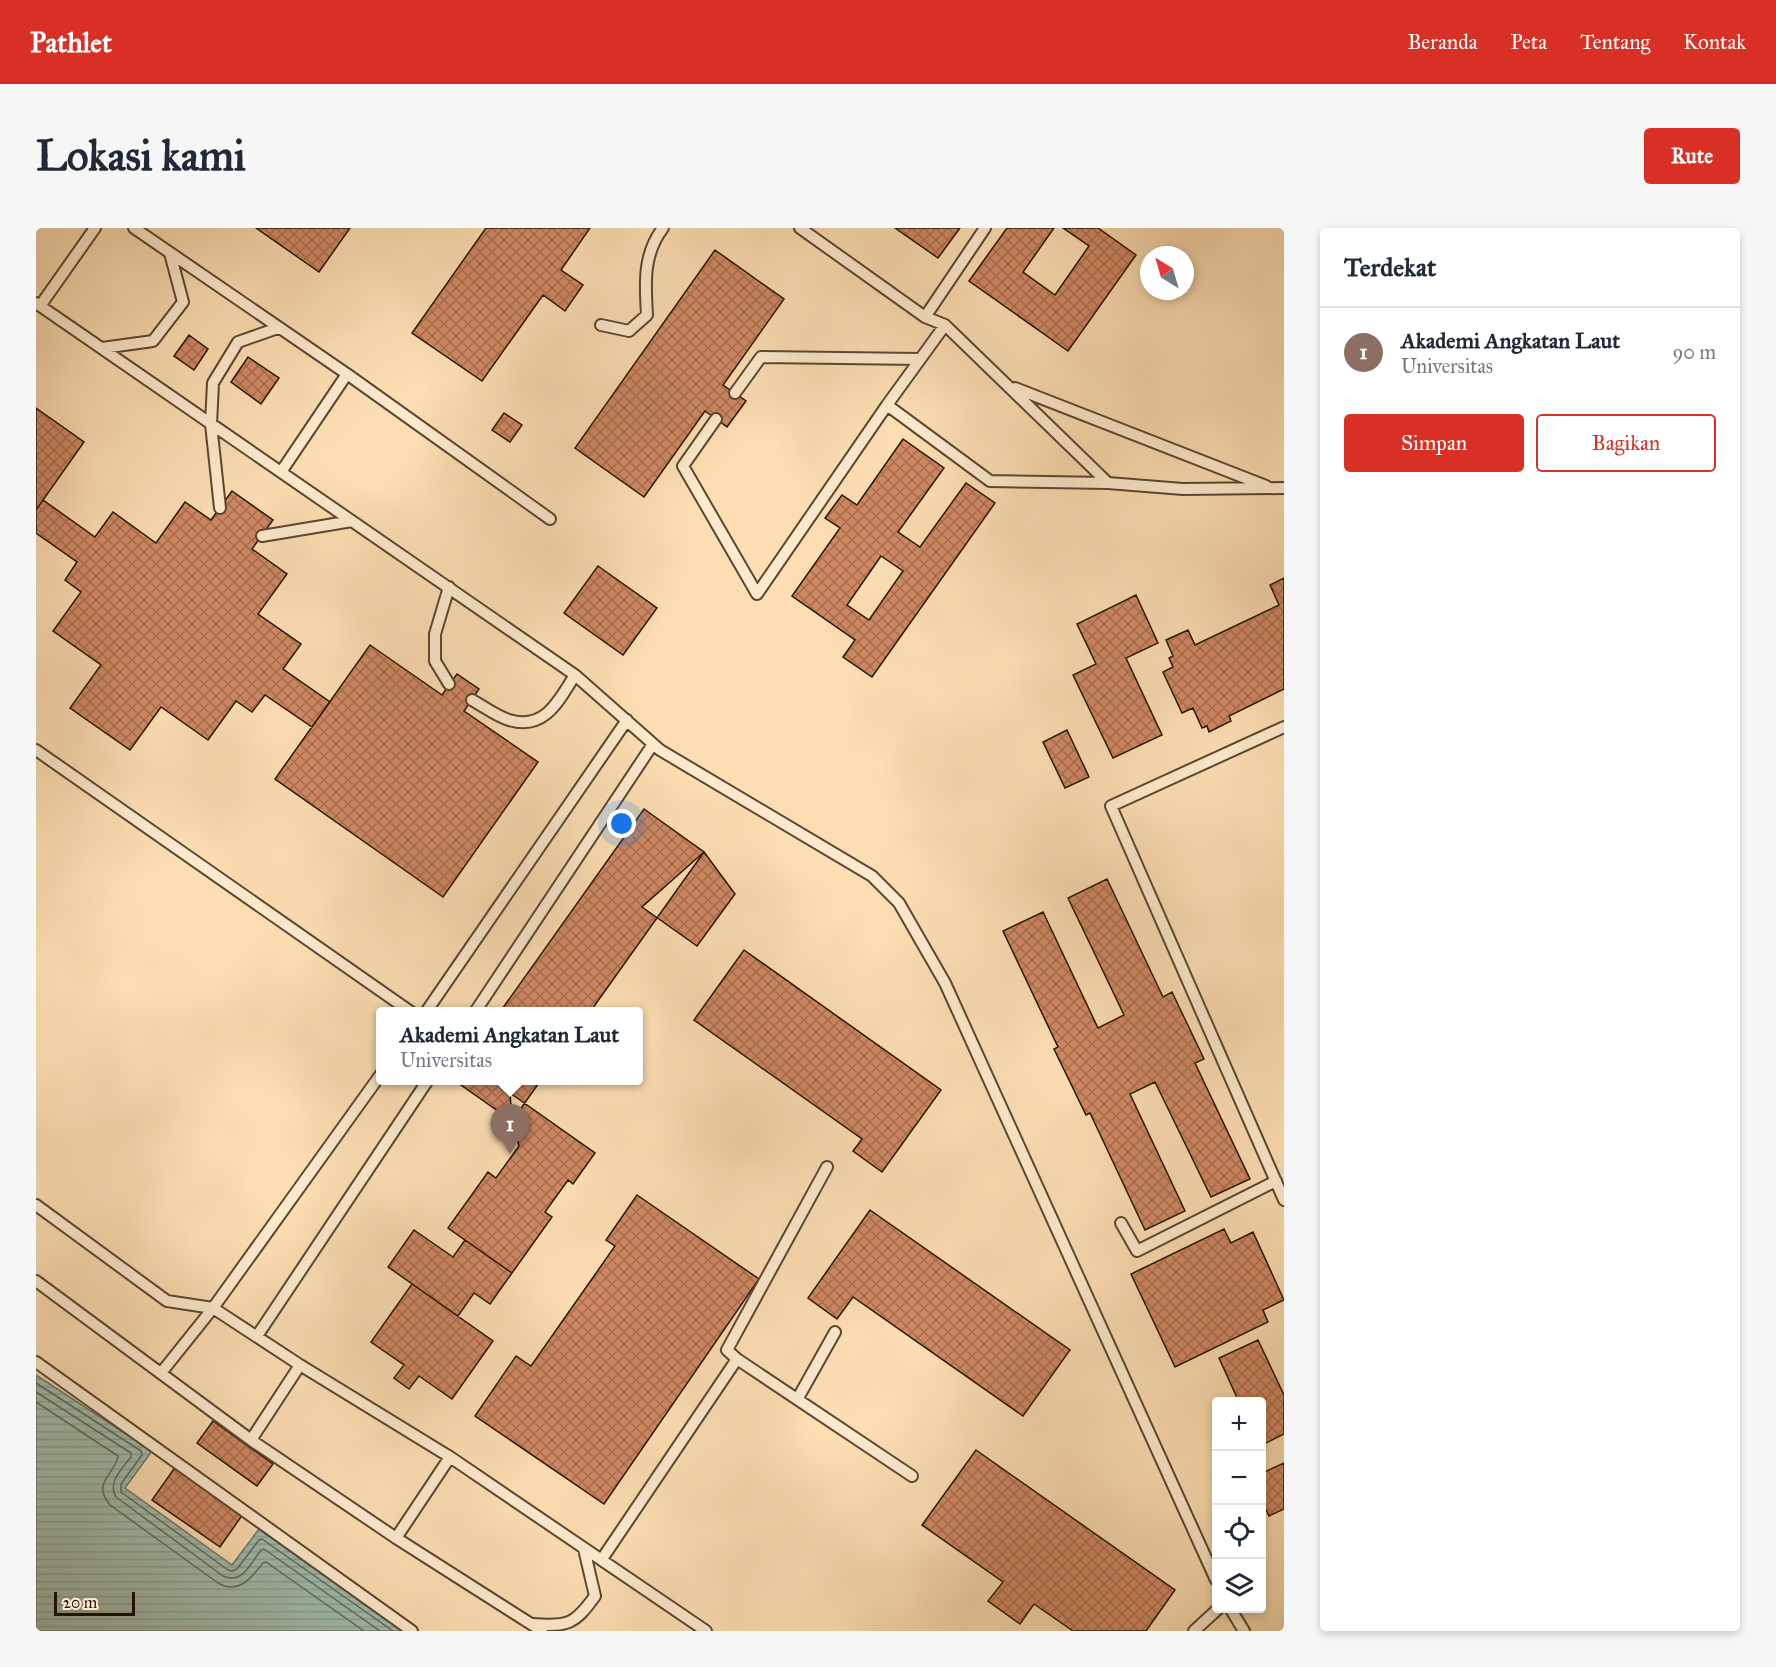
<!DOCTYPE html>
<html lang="id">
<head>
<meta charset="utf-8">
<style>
	:root { --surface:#fff; --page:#f6f6f7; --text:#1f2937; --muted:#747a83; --line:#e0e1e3; --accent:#d93025 }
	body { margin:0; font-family:"IM FELL Great Primer",serif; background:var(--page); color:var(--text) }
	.controls { position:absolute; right:18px; bottom:18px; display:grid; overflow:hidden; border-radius:6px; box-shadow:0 3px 9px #0003 }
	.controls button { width:54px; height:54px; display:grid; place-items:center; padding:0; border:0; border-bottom:2px solid var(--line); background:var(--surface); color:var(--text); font:30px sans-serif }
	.compass { position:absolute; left:1104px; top:18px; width:54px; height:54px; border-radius:50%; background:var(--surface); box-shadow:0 3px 9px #0003; rotate:323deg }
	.scale { position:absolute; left:18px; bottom:15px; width:81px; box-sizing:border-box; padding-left:6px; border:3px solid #261306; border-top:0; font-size:16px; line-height:21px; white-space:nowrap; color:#261306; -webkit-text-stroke:4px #fdeacd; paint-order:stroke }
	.you { position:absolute; left:586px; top:596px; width:21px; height:21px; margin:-15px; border:4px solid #fff; border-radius:50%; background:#1a73e8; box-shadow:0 0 0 9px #1a73e833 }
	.badge { display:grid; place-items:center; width:39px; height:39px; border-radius:50%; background:var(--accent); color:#fff; font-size:20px; font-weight:700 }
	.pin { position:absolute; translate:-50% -50px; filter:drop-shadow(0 2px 3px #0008) }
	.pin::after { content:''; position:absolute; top:32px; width:21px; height:18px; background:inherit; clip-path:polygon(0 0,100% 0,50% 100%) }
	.popup { position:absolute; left:340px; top:779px; width:267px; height:78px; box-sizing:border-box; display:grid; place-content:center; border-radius:6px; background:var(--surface); filter:drop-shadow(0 2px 4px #0005); font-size:20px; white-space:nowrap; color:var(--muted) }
	.popup b { font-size:22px; color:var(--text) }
	.popup::after { content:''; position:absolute; left:50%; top:100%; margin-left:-12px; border:12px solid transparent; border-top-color:var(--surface) }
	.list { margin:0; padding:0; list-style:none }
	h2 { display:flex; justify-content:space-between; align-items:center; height:78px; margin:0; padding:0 24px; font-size:26px }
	h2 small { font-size:20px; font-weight:400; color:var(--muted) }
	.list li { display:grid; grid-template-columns:39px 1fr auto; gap:18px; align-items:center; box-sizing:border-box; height:90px; padding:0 24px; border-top:2px solid var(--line) }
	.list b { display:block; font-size:22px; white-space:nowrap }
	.list p { margin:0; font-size:20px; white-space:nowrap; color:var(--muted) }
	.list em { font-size:20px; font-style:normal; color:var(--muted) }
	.actions { display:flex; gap:12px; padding:18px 24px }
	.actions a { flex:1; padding:14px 0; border:2px solid var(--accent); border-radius:6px; text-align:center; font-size:21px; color:var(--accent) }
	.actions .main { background:var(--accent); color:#fff }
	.icon { flex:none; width:33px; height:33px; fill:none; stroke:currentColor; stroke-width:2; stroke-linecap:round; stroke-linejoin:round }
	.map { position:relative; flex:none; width:1248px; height:1403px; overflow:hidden; border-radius:6px }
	header { display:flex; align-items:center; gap:36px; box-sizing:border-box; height:84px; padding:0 30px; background:var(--accent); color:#fff }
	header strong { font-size:28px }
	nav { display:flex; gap:33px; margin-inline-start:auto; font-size:21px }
	.intro { display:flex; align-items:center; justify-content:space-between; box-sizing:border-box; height:144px; padding:0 36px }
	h1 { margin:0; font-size:42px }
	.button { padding:15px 27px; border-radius:6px; background:var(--accent); color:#fff; font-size:21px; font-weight:700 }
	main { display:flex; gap:36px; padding:0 36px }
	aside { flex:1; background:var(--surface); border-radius:6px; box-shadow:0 3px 9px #0003 }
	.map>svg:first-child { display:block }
	.water { fill:url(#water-rules); stroke:#6f786a; stroke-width:1.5 }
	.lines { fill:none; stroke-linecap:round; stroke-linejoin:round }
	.shore { stroke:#62685a; stroke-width:1.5 }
	.building { fill:url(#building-cross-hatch); stroke:#261306; stroke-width:1.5; fill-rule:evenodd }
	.lane-casing { stroke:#5c4631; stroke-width:14 }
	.lane { stroke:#fdeacd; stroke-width:10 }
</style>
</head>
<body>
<header>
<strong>Pathlet</strong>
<nav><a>Beranda</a><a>Peta</a><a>Tentang</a><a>Kontak</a></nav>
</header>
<div class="intro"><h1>Lokasi kami</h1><a class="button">Rute</a></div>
<main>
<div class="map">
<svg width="1248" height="1403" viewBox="0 0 1248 1403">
	<defs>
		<pattern id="water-rules" width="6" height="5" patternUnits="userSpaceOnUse" patternTransform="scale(1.5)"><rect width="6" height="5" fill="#9fbcad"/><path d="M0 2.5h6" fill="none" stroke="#89a193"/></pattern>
		<pattern id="building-cross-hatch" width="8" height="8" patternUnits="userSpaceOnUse" patternTransform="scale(1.5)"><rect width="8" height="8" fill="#cf8862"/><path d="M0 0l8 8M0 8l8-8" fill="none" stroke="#a86e4f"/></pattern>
	</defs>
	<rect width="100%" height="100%" fill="#fcdeb2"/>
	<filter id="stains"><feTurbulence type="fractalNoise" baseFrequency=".00333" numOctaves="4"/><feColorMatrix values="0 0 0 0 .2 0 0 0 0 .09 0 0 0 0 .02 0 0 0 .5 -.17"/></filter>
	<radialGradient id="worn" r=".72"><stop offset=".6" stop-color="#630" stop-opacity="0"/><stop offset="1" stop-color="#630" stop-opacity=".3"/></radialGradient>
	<path class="water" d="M0 1147 116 1223 89 1260 196 1337 223 1301 367 1403H0Z"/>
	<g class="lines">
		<path class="shore" d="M0 1155 105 1223 106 1227 85 1256V1264L192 1342 196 1343 201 1341 223 1312 226 1311 357 1403
			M0 1164 95 1225V1229C86 1241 71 1254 80 1269L187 1348C206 1357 215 1335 225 1322L228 1321 344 1403
			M0 1174 82 1228C79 1247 55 1254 74 1277L182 1355C203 1367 215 1350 227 1335L230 1334 328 1403"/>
	</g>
	<path class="building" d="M220 0H314L283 44Z
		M450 0H554L525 42 547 57 529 83 507 67 446 153 376 105Z
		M859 0H924L902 30Z
		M971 0H1018L987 44 1019 67 1053 18 1027 0H1062L1100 27 1032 123 933 53Z
		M679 22 748 71 687 157 710 173 691 199 669 183 608 269 539 220Z
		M153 107 172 121 158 142 138 128Z
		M212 129 243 150 225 176 195 154Z
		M0 180 48 214 0 282Z
		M468 185 486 197 474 214 456 202Z
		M867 211 908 240 862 304 884 319 930 255 959 275 836 449 807 429 819 412 756 368 804 300 789 290 806 267 821 277ZM845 328 867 343 833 392 811 377Z
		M196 263 237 292 216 321 251 346 222 386 265 416 247 441 294 474 276 499 229 467 216 484 200 473 172 512 125 479 94 522 34 480 65 437 17 403 45 364 29 352 41 334 0 305V282L7 272 59 309 77 284 120 315 149 274 175 292Z
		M562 338 621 380 587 427 528 385Z
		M1248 350V461L1193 488 1195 493 1173 504 1171 498 1166 500 1157 480 1146 485 1127 444 1137 439 1133 430 1137 428 1130 412 1152 402 1159 417 1243 377 1234 357Z
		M1100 367 1122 415 1090 430 1126 507 1077 530 1037 447 1060 436 1041 396Z
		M334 417 406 467 421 446 443 461 428 483 502 534 407 669 239 551Z
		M1031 502 1053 549 1029 560 1007 514Z
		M608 581 668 624 554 784H464Z
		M668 624 699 666 661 718 606 679Z
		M1071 651 1127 769 1136 764 1168 831 1159 835 1214 951 1175 969 1119 854 1094 866 1149 983 1109 1002 1054 885 1050 887 1018 821 1022 819 967 703 1007 684 1062 800 1088 787 1032 670Z
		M708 722 905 862 846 944 817 923 826 911 658 792Z
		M418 852H505L476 893Z
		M474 865 559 925 537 956 532 952 509 984 516 989 476 1045 412 1000 452 944 460 950 483 918 476 893Z
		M601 967 723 1051 568 1276 439 1188 480 1128 495 1138 579 1018 570 1012Z
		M834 982 1034 1122 987 1188 817 1069 801 1091 772 1070Z
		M1188 1001 1195 1015 1217 1004 1248 1072 1227 1082 1232 1094 1139 1139 1095 1046Z
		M378 1002 417 1029 429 1012 476 1045 454 1076 438 1065 422 1088 352 1039Z
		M376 1056 457 1113 416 1171 383 1148 373 1161 358 1150 368 1137 335 1114Z
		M1222 1112 1248 1167V1206L1226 1217V1174H1203L1183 1130Z
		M177 1193 237 1236 221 1258 161 1215Z
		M940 1222 1139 1362 1110 1403H1037L998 1376 984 1396 952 1373 967 1354 886 1297Z
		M1248 1235V1281L1233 1288 1226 1273V1245Z
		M140 1238 207 1286 184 1319 116 1272Z"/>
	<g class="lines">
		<g class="lane-casing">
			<path id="lane" d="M98 0 311 146 245 244
				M764 0 889 89 909 97 1072 255 1147 261 1248 260
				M0 75 539 447 624 522 836 648 863 675 909 755 1180 1352
				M4 78 59 0
				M889 89 949 0
				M565 97 593 103 611 87C609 55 607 26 627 0
				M66 120 117 113 147 74 134 25
				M311 146 514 291
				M979 160 1230 258
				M699 165 725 129 884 131
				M851 177 954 253 1072 255
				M680 191 647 238 721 366 851 177 909 97
				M184 280 175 196 177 155 202 114 242 100
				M226 308 316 293
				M413 359 399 406V433L413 456
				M436 472C447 478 460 488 473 492 509 503 523 472 539 447
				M1248 499 1075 578 1248 972
				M0 522 375 784
				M390 784 591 492
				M439 784 617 516
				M791 939 691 1122 701 1131 876 1248
				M0 977 131 1073 177 1080 264 1137 414 1229 670 1403
				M1085 995 1101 1023 1240 953
				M0 1053 215 1212 360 1310 506 1403
				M221 1108 392 852
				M0 1134 376 1403
				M125 1145 177 1080 345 846
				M762 1170 799 1104
				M215 1212 264 1137
				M360 1310 414 1229
				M566 1331 701 1131
				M1194 1380 1208 1403
				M497 1396C532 1399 539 1396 559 1368L548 1321
				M1158 1403 1183 1380"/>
		</g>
		<use href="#lane" class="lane"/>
	</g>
	<rect width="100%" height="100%" filter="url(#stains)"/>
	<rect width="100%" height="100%" fill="url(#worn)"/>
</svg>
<div class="controls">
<button>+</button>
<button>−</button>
<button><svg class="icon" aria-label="locate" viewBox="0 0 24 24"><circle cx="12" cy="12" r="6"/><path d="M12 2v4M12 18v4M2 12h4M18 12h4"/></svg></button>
<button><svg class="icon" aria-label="layers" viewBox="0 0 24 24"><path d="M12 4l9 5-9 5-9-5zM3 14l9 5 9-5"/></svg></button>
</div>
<svg class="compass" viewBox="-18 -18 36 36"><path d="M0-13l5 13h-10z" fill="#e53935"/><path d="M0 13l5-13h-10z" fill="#747a83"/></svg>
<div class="scale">20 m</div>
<div class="you"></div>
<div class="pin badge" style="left:474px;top:926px;background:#8d6e63">1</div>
<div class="popup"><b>Akademi Angkatan Laut</b>Universitas</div>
</div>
<aside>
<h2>Terdekat<small></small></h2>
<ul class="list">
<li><span class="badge" style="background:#8d6e63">1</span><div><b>Akademi Angkatan Laut</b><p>Universitas</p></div><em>90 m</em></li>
</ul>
<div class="actions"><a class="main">Simpan</a><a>Bagikan</a></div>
</aside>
</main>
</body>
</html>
